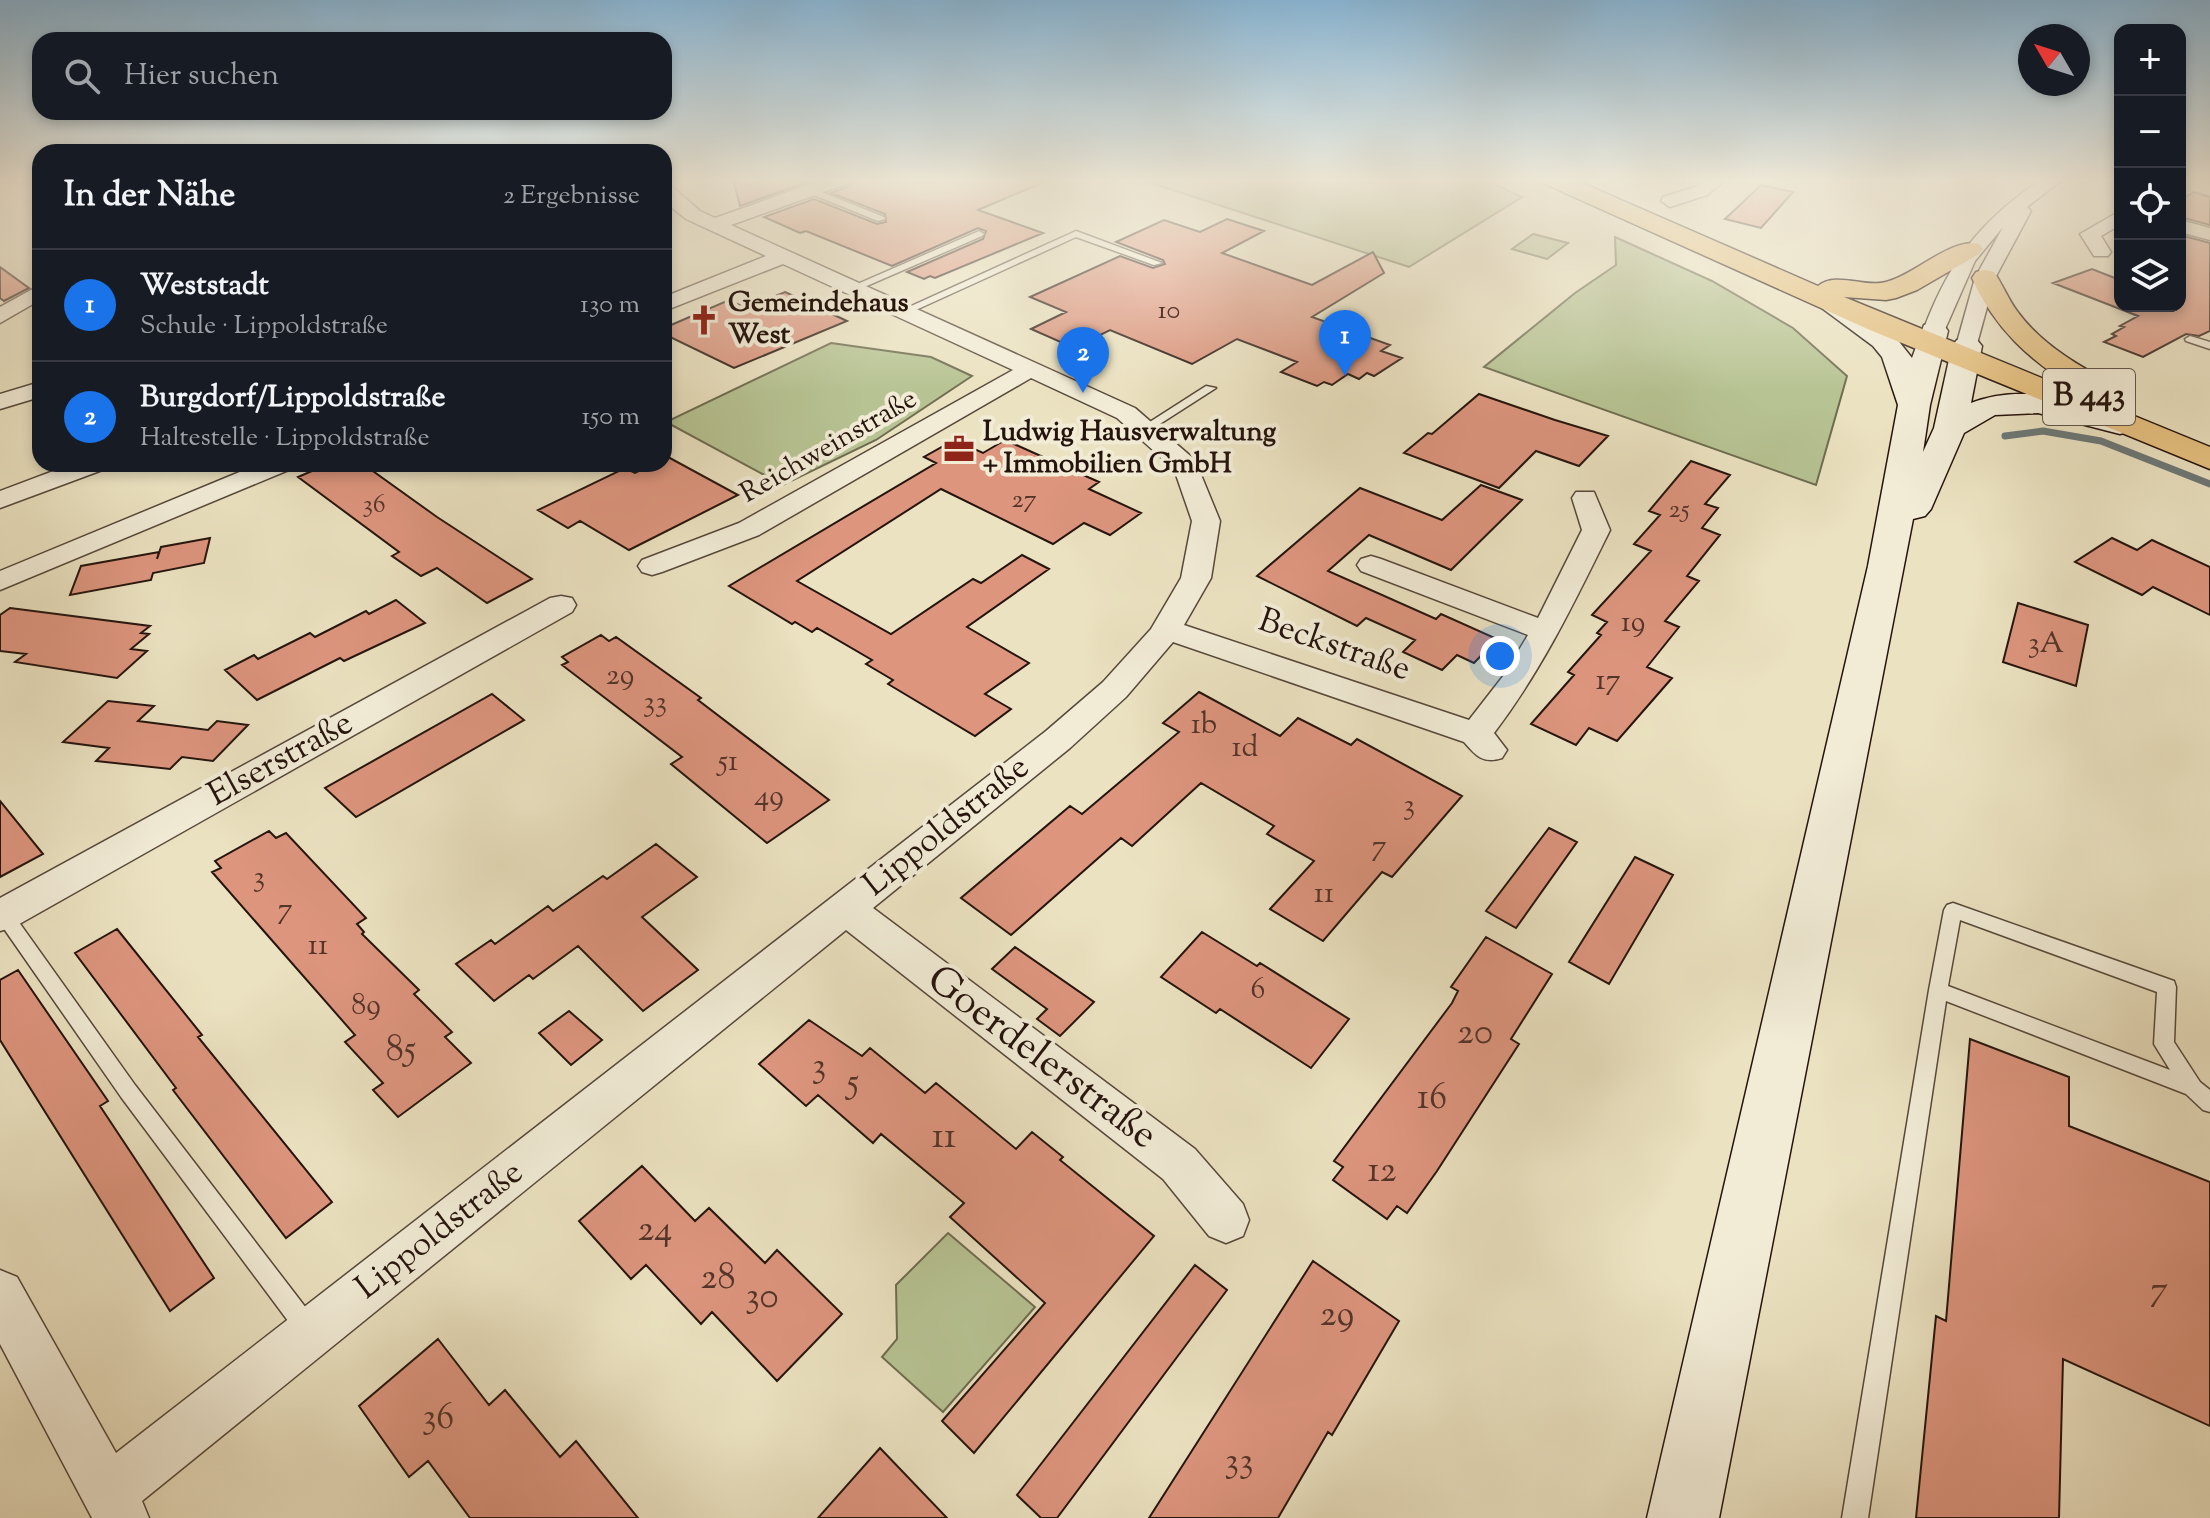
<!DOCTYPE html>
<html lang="de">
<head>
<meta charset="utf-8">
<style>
	:root { --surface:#171b24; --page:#242831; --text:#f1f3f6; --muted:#9ea1a6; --line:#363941; --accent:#1a73e8 }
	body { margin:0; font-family:"Sorts Mill Goudy",serif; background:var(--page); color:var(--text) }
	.controls { position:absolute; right:24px; top:24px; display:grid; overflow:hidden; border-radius:16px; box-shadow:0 4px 12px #0003 }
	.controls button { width:72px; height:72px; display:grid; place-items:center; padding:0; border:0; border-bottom:2px solid var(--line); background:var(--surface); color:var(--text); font:40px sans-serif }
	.compass { position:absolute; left:2018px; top:24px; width:72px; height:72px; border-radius:50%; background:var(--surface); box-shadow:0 4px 12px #0003; rotate:309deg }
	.you { position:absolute; left:1500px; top:656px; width:28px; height:28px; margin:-20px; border:6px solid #fff; border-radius:50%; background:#1a73e8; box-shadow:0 0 0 12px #1a73e833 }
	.badge { display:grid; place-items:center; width:52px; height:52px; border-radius:50%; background:var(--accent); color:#fff; font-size:26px; font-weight:700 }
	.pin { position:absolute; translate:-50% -66px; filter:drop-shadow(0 2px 4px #0008) }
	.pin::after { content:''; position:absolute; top:42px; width:28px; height:24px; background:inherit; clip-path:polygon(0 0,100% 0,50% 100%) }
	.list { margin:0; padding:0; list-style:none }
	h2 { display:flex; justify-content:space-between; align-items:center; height:104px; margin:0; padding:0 32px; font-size:34px }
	h2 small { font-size:26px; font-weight:400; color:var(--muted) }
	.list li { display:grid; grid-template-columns:52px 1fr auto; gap:24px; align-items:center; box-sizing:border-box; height:112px; padding:0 32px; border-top:2px solid var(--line) }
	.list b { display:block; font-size:30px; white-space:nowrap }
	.list p { margin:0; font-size:26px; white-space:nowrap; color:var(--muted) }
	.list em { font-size:26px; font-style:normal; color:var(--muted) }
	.icon { flex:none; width:44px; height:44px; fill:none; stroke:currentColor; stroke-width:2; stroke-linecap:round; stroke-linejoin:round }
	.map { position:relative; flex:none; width:2210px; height:1518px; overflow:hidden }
	.search { position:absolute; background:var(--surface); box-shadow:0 4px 12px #0003; left:32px; top:32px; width:640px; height:88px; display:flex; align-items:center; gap:20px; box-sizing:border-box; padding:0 28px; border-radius:24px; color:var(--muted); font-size:30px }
	.panel { position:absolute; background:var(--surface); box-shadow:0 4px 12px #0003; left:32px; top:144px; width:640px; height:328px; border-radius:24px }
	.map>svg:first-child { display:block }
	.green { fill:#b7c393; stroke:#6e6c50; stroke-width:2 }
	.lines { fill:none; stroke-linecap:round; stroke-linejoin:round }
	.stream { stroke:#6c7877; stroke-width:7 }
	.building { fill:#dd957e; stroke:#25140d; stroke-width:2 }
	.lane-casing { stroke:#56483a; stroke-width:3 }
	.street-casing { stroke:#56483a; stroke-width:3 }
	.secondary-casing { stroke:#25140d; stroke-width:3 }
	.primary-casing { stroke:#25140d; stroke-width:3 }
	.lane { fill:#f2ecd7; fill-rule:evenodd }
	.street { fill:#f2ecd7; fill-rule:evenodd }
	.secondary { fill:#f2ecd7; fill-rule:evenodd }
	.primary { fill:#e6c180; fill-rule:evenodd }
	.labels { text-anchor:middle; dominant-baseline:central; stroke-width:8; stroke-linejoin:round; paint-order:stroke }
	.far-number-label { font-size:26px; fill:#533429 }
	.far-poi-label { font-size:28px; font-weight:bold; fill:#25140d; stroke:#f2ecd7; text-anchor:start }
	.far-street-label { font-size:28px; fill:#25140d; stroke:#f2ecd7 }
	.number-label { font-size:30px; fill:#533429 }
	.shield { fill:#f2ecd7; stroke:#62554a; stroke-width:2 }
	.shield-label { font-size:32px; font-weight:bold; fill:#25140d }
	.street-label { font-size:34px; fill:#25140d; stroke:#f2ecd7 }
	.near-number-label { font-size:36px; fill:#533429 }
	.near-street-label { font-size:40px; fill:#25140d; stroke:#f2ecd7 }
</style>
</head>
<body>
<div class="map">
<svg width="2210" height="1518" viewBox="0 0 2210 1518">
	<rect width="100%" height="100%" fill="#ebe2c1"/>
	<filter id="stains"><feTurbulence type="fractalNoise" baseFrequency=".0025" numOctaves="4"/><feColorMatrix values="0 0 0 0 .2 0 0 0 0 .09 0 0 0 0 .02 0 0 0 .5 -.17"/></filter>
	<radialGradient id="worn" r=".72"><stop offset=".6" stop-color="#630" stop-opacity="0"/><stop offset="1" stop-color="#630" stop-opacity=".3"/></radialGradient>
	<path class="green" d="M1139 179H1484L1522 197 1409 267Z
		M1533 234 1568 243 1547 259 1512 249Z
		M1615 237 1712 281 1793 328 1847 376 1816 485 1484 367 1575 293 1616 265Z
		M831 343 931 357 972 376 876 440 783 485 666 422Z
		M948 1233 1035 1307 943 1412 882 1357 897 1339 896 1285Z"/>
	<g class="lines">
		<path class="stream" d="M2005 436 2043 431 2101 441 2210 484"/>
	</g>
	<path class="building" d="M733 179H816L740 206Z
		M855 179H1051L978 210 1043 233 935 278 930 276 924 279 907 272 983 239 986 231 978 228 892 266 806 231 800 233 764 217 814 199 877 224 886 222 885 214 831 193 850 186Z
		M1761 185 1793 192 1761 228 1725 219Z
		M2194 192 2210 197V225L2180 217V200Z
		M1227 219 1264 231 1222 253 1312 285 1373 252 1384 273 1312 317 1390 345 1381 351 1402 358 1374 376 1367 373 1359 379 1348 374 1332 385 1324 382 1317 386 1281 372 1297 362 1237 339 1192 364 1110 330 1074 348 1031 329 1066 312 1030 297 1120 256 1153 268 1165 264 1163 260 1116 242 1164 220 1200 232Z
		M2180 235 2210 243V331L2199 336 2186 334 2143 357 2104 342 2116 336 2112 334 2124 327 2120 326 2138 316 2053 283 2092 269 2120 280V306H2180Z
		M0 267 29 288 4 301 0 298Z
		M785 292 847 321 734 368 664 334V328L729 300 746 308Z
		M1479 394 1555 420 1608 436 1579 466 1536 451 1499 488 1404 453 1428 433 1432 434Z
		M954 440 983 453 1005 440 1099 482 1089 489 1141 513 1110 535 1084 523 1053 544 941 489 797 581 891 634 973 579 981 583 1022 555 1049 569 967 627 1029 663 985 694 1011 709 975 736 888 684 893 680 866 664 872 660 817 628 812 632 795 622 792 624 729 586 936 463 924 457Z
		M668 457 738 495 629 550 580 521 568 528 538 510 625 468 635 473 653 464H664V458Z
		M1691 461 1730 475 1705 504 1718 508 1702 528 1720 535 1687 576 1699 581 1665 621 1679 627 1647 667 1672 678 1617 741 1589 728 1576 745 1531 724 1574 675 1568 672 1601 635 1597 633 1607 622 1592 615 1651 551 1634 544 1660 515 1649 511Z
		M328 464H363L437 517 532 579 487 603 437 568 421 576 392 556 399 552 298 477Z
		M1481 485 1522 500 1451 570 1369 535 1328 571 1436 619 1441 614 1497 639 1474 663 1457 655 1442 670 1403 652 1415 640 1366 618 1357 626 1257 576 1360 488 1442 520Z
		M210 538 204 563 153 573 151 580 70 595 81 566 159 552 157 559 161 547Z
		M2112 538 2137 550 2152 540 2210 567V615L2153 587 2142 595 2075 562Z
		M396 600 425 623 344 661 340 658 257 700 225 670 254 655 258 659 310 633 315 637 366 611 369 614Z
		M2018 603 2088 625 2076 686 2003 662Z
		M10 608 150 626 141 633 149 634 131 649 147 651 117 678 15 662 26 654 0 651V615Z
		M601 635 609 641 616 637 701 698 698 700 829 800 767 843 671 764 682 757 562 665 568 662 562 657Z
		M1199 692 1280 736 1298 718 1351 745 1357 739 1462 796 1392 877 1382 872 1323 941 1270 909 1314 861 1267 834 1274 826 1201 783 1132 846 1121 838 1011 935 961 898 1070 806 1082 814 1179 732 1163 723Z
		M492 694 524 720 356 817 325 788Z
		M108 701 154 706 138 721 208 730 217 721 248 725 213 761 182 757 170 769 96 761 109 748 63 742Z
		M0 801 43 854 0 877Z
		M1549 828 1577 842 1516 928 1486 911Z
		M269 831 276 838 286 833 366 918 357 924 364 932 362 934 419 990 414 994 452 1032 445 1037 471 1063 398 1117 373 1090 383 1083 345 1042 355 1035 212 872 221 868 215 861Z
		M656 844 697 877 642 917 698 970 643 1011 578 946 533 979 529 975 494 1001 456 964 491 940 495 944 548 906 553 911 603 876 607 879Z
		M1635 857 1673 875 1609 984 1569 962Z
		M117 929 202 1035 198 1037 332 1202 286 1238 173 1090 176 1088 75 953Z
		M1202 932 1257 966 1260 963 1349 1019 1311 1068 1220 1009 1216 1013 1161 977Z
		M1486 937 1552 974 1511 1039 1519 1044 1437 1171 1407 1213 1397 1206 1387 1219 1333 1180 1343 1167 1334 1161 1452 1003 1458 991 1451 987Z
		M1015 947 1094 1002 1060 1036 1037 1019 1047 1009 992 969Z
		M18 970 108 1101 100 1106 214 1278 170 1311 0 1040V980Z
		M569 1011 602 1040 571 1065 539 1033Z
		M809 1020 862 1056 870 1048 925 1093 936 1083 1016 1149 1032 1132 1063 1157 1060 1160 1154 1236 974 1453 942 1421 1045 1303 950 1217 964 1203 881 1134 873 1143 818 1095 806 1106 759 1064Z
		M1970 1039 2069 1077V1126L2210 1182V1426L2063 1359 2059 1518H1916L1936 1316 1946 1321Z
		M642 1166 695 1221 709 1208 765 1263 777 1250 842 1314 777 1381 712 1312 701 1324 646 1265 631 1279 579 1221Z
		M1313 1261 1399 1321 1332 1435 1328 1432 1278 1518H1149Z
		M1195 1265 1227 1290 1057 1518H1041L1017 1495Z
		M438 1339 489 1405 505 1390 560 1457 576 1441 638 1518H470L428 1461 409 1477 359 1406Z
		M880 1448 947 1518H818Z"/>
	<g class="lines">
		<g class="lane-casing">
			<path id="lane" d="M809 187 884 217 885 219 878 221 806 192V188Z
				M979 231 984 234 982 236 855 291 846 289Z
				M1076 231 1162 263 1154 265 1076 237 907 314 898 312Z
				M2190 336 2210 342V349L2186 341 2185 339Z
				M1206 386 1216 388 1152 429 1142 427Z
				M0 902 6 904 135 1085 316 1321 320 1329 316 1337 308 1341 300 1337 121 1097 0 923Z
				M1953 903 2174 981 2176 987 2174 1042 2200 1082 2210 1090V1112L2203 1110 2186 1094 1946 1001 1868 1518H1842L1929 990 1944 910 1947 905ZM1960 920 2157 992 2154 1044 2170 1070 1948 986Z"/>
		</g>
		<g class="street-casing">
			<path id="street" d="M29 179H40V185Z
				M825 179H852L849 183 731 225 1135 408 1195 460 1220 521 1211 578 1184 625 1469 720 1504 675 1528 635 1361 571 1357 565 1361 559 1371 556 1381 559 1538 618 1582 530 1572 498 1576 492H1594L1610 530C1575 601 1542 670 1494 733L1507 750 1502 758C1483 764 1476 756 1464 742L1173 642 1126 697 1070 748 873 908 1195 1149 1243 1204 1249 1220 1243 1236 1226 1243 1209 1236 1163 1179 846 930 142 1501 149 1518H92L0 1344V1270L17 1277 116 1453 1046 731 1103 682 1151 629 1181 578 1192 521 1174 469 1117 418 1031 378 759 535 662 572 652 575 642 572 638 566 642 560 739 523 1013 370 783 264 664 311V297L766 256 686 219 664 201V184L670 185 700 211 715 218Z
				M1705 179H1726L1707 195 1670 207 1661 201 1663 197 1695 187Z
				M2042 179H2063L2027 207 2031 211 1995 278 1975 351H1959L1956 346 1975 278 2003 227 1975 261 1942 336H1926L1923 331C1949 261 1980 221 2042 179Z
				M2180 179H2192L2180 186Z
				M2120 211V225L2101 236 2111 252 2108 256H2094L2080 234Z
				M2180 220 2210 228V240L2180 232Z
				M40 285V300L0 323V307Z
				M40 382V397L0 409V394Z
				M72 464H109L105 469 0 508V491Z
				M259 464H295L291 469 0 590V571Z
				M561 596 572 598 576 605 572 612 14 927 0 931V898L550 598Z"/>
		</g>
		<g class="secondary-casing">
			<path id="secondary" d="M1825 292 1835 294 1893 334 1912 358 1924 325 1934 322 1944 325 1948 331 1930 405 1923 452 1934 428 1952 346 1957 340 1967 337 1977 340 1982 346 1971 403C2025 382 2079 402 2131 417L2136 424 2131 431 2120 434 2038 413 1995 415 1964 433 1931 509 1925 516 1913 519 1719 1518H1647L1868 566 1898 405 1882 357 1873 346 1811 300 1815 294Z"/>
		</g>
		<g class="primary-casing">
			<path id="primary" d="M1541 179H1573L1818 286C1835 271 1866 288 1886 282 1915 275 1951 237 1979 244L1983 249 1979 254 1917 290 1896 298 1886 300 1844 297 2210 447V469L1870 330 1545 184Z
				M1985 270 1994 272C2003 285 2008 299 2017 311 2043 347 2084 369 2123 389L2128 396 2123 403C2105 407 2092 398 2077 389 2030 361 1994 328 1972 278L1976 272Z"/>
		</g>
		<use href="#lane" class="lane"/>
		<use href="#street" class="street"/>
		<use href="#secondary" class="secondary"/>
		<use href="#primary" class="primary"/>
	</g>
	<linearGradient id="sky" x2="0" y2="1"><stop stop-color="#89b7d7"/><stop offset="0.46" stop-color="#f6f2e3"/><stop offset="1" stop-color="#f6f2e3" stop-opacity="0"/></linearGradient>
	<rect width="2210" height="392" fill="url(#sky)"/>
	<defs>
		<g id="church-bare" transform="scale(2.4)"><path d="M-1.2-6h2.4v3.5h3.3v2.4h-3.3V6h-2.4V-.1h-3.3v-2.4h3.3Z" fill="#8f2418" stroke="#f2ecd7" stroke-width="2.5" paint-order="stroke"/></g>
		<g id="office-bare" transform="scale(2.4)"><path d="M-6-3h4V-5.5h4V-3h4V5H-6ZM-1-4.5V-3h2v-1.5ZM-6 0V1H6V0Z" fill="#8f2418" stroke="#f2ecd7" stroke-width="2.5" paint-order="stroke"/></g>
	</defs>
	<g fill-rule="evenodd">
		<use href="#church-bare" x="704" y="320"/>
		<use href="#office-bare" x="959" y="449"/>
	</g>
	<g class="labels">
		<g class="far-number-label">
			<text x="1169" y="311">10</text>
			<text x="1024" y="500">27</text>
			<text x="374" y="505">36</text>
			<text x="1679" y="510">25</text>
		</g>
		<g class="far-poi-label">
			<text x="728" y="304">Gemeindehaus<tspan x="728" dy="32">West</tspan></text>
			<text x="983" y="433">Ludwig Hausverwaltung<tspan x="983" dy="32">+ Immobilien GmbH</tspan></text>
		</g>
		<g class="far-street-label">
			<text transform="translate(829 447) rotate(-30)">Reichweinstraße</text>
		</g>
		<g class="number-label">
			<text x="1633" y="623">19</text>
			<text x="2046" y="644">3A</text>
			<text x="620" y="676">29</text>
			<text x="1608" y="681">17</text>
			<text x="655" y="703">33</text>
			<text x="1204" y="725">1b</text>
			<text x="1245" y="748">1d</text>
			<text x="728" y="762">51</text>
			<text x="769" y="797">49</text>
			<text x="1409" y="806">3</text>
			<text x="1379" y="847">7</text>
			<text x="259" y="878">3</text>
			<text x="1324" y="894">11</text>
			<text x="285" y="910">7</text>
			<text x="318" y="946">11</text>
			<text x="1258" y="990">6</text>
			<text x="366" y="1006">89</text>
		</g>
		<rect class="shield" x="2043" y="369" width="92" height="56" rx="6"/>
		<g class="shield-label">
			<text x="2089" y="397">B 443</text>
		</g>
		<g class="street-label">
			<text transform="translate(1334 646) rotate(19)">Beckstraße</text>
			<text transform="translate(281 760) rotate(-29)">Elserstraße</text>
			<text transform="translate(947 827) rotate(-39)">Lippoldstraße</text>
			<text transform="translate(440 1231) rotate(-38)">Lippoldstraße</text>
		</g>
		<g class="near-number-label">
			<text x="1475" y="1034">20</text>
			<text x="401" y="1051">85</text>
			<text x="819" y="1068">3</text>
			<text x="853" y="1084">5</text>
			<text x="1432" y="1099">16</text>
			<text x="944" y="1138">11</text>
			<text x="1382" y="1172">12</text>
			<text x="655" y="1231">24</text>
			<text x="718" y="1279">28</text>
			<text x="2159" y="1291">7</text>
			<text x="762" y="1298">30</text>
			<text x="1337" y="1316">29</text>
			<text x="438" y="1419">36</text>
			<text x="1239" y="1463">33</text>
		</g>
		<g class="near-street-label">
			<text transform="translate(1041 1059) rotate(37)">Goerdelerstraße</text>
		</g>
	</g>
	<rect width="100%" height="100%" filter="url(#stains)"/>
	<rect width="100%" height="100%" fill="url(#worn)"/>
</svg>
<div class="controls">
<button>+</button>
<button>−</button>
<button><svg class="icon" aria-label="locate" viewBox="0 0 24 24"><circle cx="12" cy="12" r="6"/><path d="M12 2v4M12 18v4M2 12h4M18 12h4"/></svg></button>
<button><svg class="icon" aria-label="layers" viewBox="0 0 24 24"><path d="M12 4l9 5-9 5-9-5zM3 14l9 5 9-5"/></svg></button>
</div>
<svg class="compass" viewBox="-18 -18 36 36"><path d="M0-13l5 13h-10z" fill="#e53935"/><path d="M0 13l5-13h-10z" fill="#9ea1a6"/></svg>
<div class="you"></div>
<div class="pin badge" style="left:1345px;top:376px">1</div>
<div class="pin badge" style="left:1083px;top:393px">2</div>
<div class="search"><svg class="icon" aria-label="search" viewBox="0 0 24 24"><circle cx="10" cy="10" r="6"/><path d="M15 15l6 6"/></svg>Hier suchen</div>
<section class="panel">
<h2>In der Nähe<small>2 Ergebnisse</small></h2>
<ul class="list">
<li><span class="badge">1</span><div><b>Weststadt</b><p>Schule · Lippoldstraße</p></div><em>130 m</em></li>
<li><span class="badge">2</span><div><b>Burgdorf/Lippoldstraße</b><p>Haltestelle · Lippoldstraße</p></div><em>150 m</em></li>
</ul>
</section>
</div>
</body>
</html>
